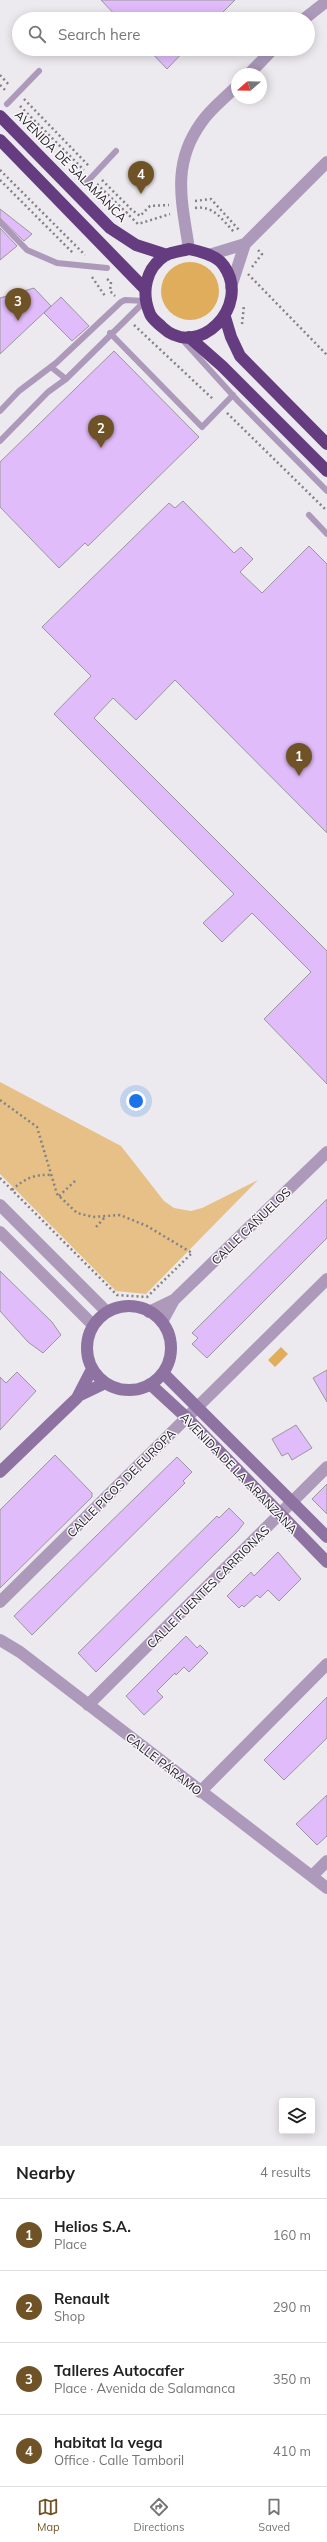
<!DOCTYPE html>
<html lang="en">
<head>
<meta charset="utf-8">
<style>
	:root { --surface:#fff; --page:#f6f6f6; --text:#222; --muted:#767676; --line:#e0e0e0; --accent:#6f5326 }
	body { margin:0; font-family:Mulish,sans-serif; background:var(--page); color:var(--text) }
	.controls { position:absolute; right:12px; bottom:12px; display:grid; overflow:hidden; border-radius:4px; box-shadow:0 2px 10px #0003 }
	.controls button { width:36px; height:36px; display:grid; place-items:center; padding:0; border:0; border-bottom:1px solid var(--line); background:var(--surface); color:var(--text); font:20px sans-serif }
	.compass { position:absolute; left:231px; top:68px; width:36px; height:36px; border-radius:50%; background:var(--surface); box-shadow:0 2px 10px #0003; rotate:250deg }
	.you { position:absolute; left:136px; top:1101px; width:14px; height:14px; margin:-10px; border:3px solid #fff; border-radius:50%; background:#1a73e8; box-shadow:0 0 0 6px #1a73e833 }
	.badge { display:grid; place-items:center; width:26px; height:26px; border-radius:50%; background:var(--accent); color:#fff; font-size:13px; font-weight:700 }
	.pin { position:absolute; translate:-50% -33px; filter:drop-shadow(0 1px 2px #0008) }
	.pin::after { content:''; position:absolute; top:21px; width:14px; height:12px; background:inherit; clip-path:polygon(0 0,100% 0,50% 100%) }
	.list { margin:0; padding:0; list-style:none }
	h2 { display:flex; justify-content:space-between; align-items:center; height:52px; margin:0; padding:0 16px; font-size:17px }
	h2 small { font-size:13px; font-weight:400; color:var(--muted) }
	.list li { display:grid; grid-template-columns:26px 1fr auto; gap:12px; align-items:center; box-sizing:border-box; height:72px; padding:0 16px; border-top:1px solid var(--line) }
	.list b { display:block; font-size:15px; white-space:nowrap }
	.list p { margin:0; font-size:13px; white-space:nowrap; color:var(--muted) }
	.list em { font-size:13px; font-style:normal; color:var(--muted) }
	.icon { flex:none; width:22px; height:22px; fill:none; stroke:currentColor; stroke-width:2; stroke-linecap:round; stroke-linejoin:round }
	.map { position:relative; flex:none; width:327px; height:2146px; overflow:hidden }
	.search { position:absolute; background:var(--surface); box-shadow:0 2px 10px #0003; left:12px; right:12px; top:12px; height:44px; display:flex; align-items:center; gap:10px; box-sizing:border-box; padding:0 14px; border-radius:22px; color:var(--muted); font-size:15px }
	.sheet { height:340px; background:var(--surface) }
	nav { display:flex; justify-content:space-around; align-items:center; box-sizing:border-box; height:56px; border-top:1px solid var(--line); background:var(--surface); font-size:11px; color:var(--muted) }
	nav a { display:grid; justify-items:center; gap:2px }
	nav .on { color:var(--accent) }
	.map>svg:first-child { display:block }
	.green { fill:#e6c087 }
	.water { fill:#e0ad5c }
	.building { fill:#e0bcfa; stroke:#99979b }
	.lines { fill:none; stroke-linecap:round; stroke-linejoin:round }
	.path { stroke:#848285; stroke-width:2.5; stroke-dasharray:2 3; stroke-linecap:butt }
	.lane { stroke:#ad9abb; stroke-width:6 }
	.street { stroke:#ad9abb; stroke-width:12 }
	.secondary { stroke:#8e72a2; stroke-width:12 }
	.highway { stroke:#653c7f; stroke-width:12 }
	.labels { text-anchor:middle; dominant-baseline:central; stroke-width:3; stroke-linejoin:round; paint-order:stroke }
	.street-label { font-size:12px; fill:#212022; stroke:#faf7fc }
</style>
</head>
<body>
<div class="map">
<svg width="327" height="2146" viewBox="0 0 327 2146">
	<rect width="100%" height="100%" fill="#eceaee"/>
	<path class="green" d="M0 1082 121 1146 164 1201 174 1208 191 1211 202 1208 258 1180 146 1294 116 1291 0 1174Z"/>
	<path class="water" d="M161 291a29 29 0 1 1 58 0a29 29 0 1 1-58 0Z
		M281 1347 288 1354 275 1367 268 1360Z"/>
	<path class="building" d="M101 0H235L216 19H119Z
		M148 49H186L167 69Z
		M0 209 32 234 24 241 0 218Z
		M0 228 17 246 0 260Z
		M34 288 51 306 0 354V298Z
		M61 297 89 326 72 341 44 313Z
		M114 351 199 437 88 546 85 543 59 568 0 507V462Z
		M183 501 234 553 241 547 253 559 240 572 262 593 309 546 327 564V833L175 680 136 720 113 698 94 718 327 951V1084L264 1019 311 972 252 913 222 942 203 923 234 894 54 714 91 676 42 627 169 503 175 508Z
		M327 1199V1238L207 1358 192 1344 198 1338 192 1333Z
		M0 1271 52 1322 61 1335 43 1353 28 1342 0 1311Z
		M327 1370V1402L313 1378Z
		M17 1372 36 1391 0 1430V1377L6 1383Z
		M296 1425 312 1448 292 1460 288 1453 282 1456 272 1439Z
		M55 1455 92 1493V1497L0 1588V1510Z
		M177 1457 192 1472 183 1481 185 1483 32 1635 14 1616Z
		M327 1484V1514L312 1499Z
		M229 1508 244 1523 238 1531 96 1672 78 1653 217 1516 219 1518Z
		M278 1552 301 1579 279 1601 268 1590 260 1598 257 1595 244 1607 242 1605 239 1608 227 1596 251 1572 254 1576Z
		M186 1636 197 1648 200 1645 208 1653 189 1672 184 1667 176 1675 175 1673 157 1691 163 1697 144 1715 126 1696Z
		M327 1697V1738L284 1780 264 1760Z
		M327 1795V1836L317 1845 296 1824Z"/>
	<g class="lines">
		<path class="path" d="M0 75 10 86
			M0 85 7 92
			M24 99 89 166
			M20 106 84 170
			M0 170 85 255
			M0 180 74 254
			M102 180 131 209
			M97 184 138 224 170 214
			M195 201 211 199 240 231
			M195 208C214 205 222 220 235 233
			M126 213 131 209 140 216 150 206 169 205
			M252 267 262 254 257 249
			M248 274 327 355
			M92 277 105 296
			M107 279 111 282 110 291 115 296
			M242 324 244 305
			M134 325 214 400
			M227 413 327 511
			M0 1100 37 1127 57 1194 77 1213 93 1217 120 1215 147 1226 192 1253 147 1297 117 1295 0 1178
			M12 1190C25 1178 35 1174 52 1175
			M59 1196 75 1181
			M96 1227 106 1216"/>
		<path class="lane" d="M7 104 39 71
			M86 183 116 151
			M0 222 27 250 57 263 107 268
			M110 333 202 427 233 395
			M180 337 238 401 327 491
			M51 367 66 379
			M0 411 19 391 56 363 121 302 125 300 145 301
			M0 441 48 392 66 379 145 301
			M309 515 327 534"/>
		<path class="street" d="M304 19 327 1
			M249 74 273 49
			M189 249C182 202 171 165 201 123 210 109 225 98 237 86
			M209 255 245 244 327 162
			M231 287 245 244
			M0 1205 107 1312
			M0 1232 93 1325
			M149 1312 174 1300
			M162 1322 174 1300 327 1152
			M0 1602 327 1279
			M0 1640 20 1652 327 1888
			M88 1705 327 1467
			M200 1792 327 1664
			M312 1876 327 1861"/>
		<path class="secondary" d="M87 1348a42 42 0 1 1 84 0a42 42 0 1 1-84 0Z
			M163 1373 327 1537
			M150 1384 187 1418 327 1562
			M78 1396 105 1383
			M0 1472 77 1398 92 1369"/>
		<path class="highway" d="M0 116 110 228 136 245 167 255
			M0 140 145 289
			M189 249C201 252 217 255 224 266 252 306 198 361 162 327 158 323 152 319 150 314 141 293 145 268 166 255 172 252 182 251 189 249Z
			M225 317 231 337 240 356 327 444
			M189 337 222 366 327 471"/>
	</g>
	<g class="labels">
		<g class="street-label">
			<text transform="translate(71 166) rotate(45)">AVENIDA DE SALAMANCA</text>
			<text transform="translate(251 1226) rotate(-44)">CALLE CAÑUELOS</text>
			<text transform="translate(239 1473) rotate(46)">AVENIDA DE LA ARANZANA</text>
			<text transform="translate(121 1483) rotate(-45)">CALLE PICOS DE EUROPA</text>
			<text transform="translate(208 1587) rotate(-45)">CALLE FUENTES CARRIONAS</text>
			<text transform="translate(164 1764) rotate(38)">CALLE PÁRAMO</text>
		</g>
	</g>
</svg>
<div class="controls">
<button><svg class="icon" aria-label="layers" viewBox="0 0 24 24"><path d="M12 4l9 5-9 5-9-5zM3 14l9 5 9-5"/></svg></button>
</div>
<svg class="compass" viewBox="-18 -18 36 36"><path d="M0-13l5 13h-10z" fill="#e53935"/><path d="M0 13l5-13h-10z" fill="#767676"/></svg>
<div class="you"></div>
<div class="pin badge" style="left:299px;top:776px">1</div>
<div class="pin badge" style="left:101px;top:448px">2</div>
<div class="pin badge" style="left:18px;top:321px">3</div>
<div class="pin badge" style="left:141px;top:194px">4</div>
<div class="search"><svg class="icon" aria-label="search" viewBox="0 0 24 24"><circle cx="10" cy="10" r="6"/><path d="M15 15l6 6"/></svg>Search here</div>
</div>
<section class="sheet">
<h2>Nearby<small>4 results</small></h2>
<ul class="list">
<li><span class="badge">1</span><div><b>Helios S.A.</b><p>Place</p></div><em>160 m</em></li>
<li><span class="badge">2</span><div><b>Renault</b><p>Shop</p></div><em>290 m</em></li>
<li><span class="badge">3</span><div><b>Talleres Autocafer</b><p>Place · Avenida de Salamanca</p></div><em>350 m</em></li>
<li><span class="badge">4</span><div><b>habitat la vega</b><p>Office · Calle Tamboril</p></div><em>410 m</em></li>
</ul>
</section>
<nav>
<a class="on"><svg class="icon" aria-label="map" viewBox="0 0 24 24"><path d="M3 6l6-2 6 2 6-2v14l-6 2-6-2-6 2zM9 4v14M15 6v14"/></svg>Map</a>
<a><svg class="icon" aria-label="directions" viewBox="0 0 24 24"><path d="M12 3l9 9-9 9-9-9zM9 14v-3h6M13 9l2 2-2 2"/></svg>Directions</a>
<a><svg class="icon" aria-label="saved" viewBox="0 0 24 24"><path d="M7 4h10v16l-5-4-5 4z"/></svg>Saved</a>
</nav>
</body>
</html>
